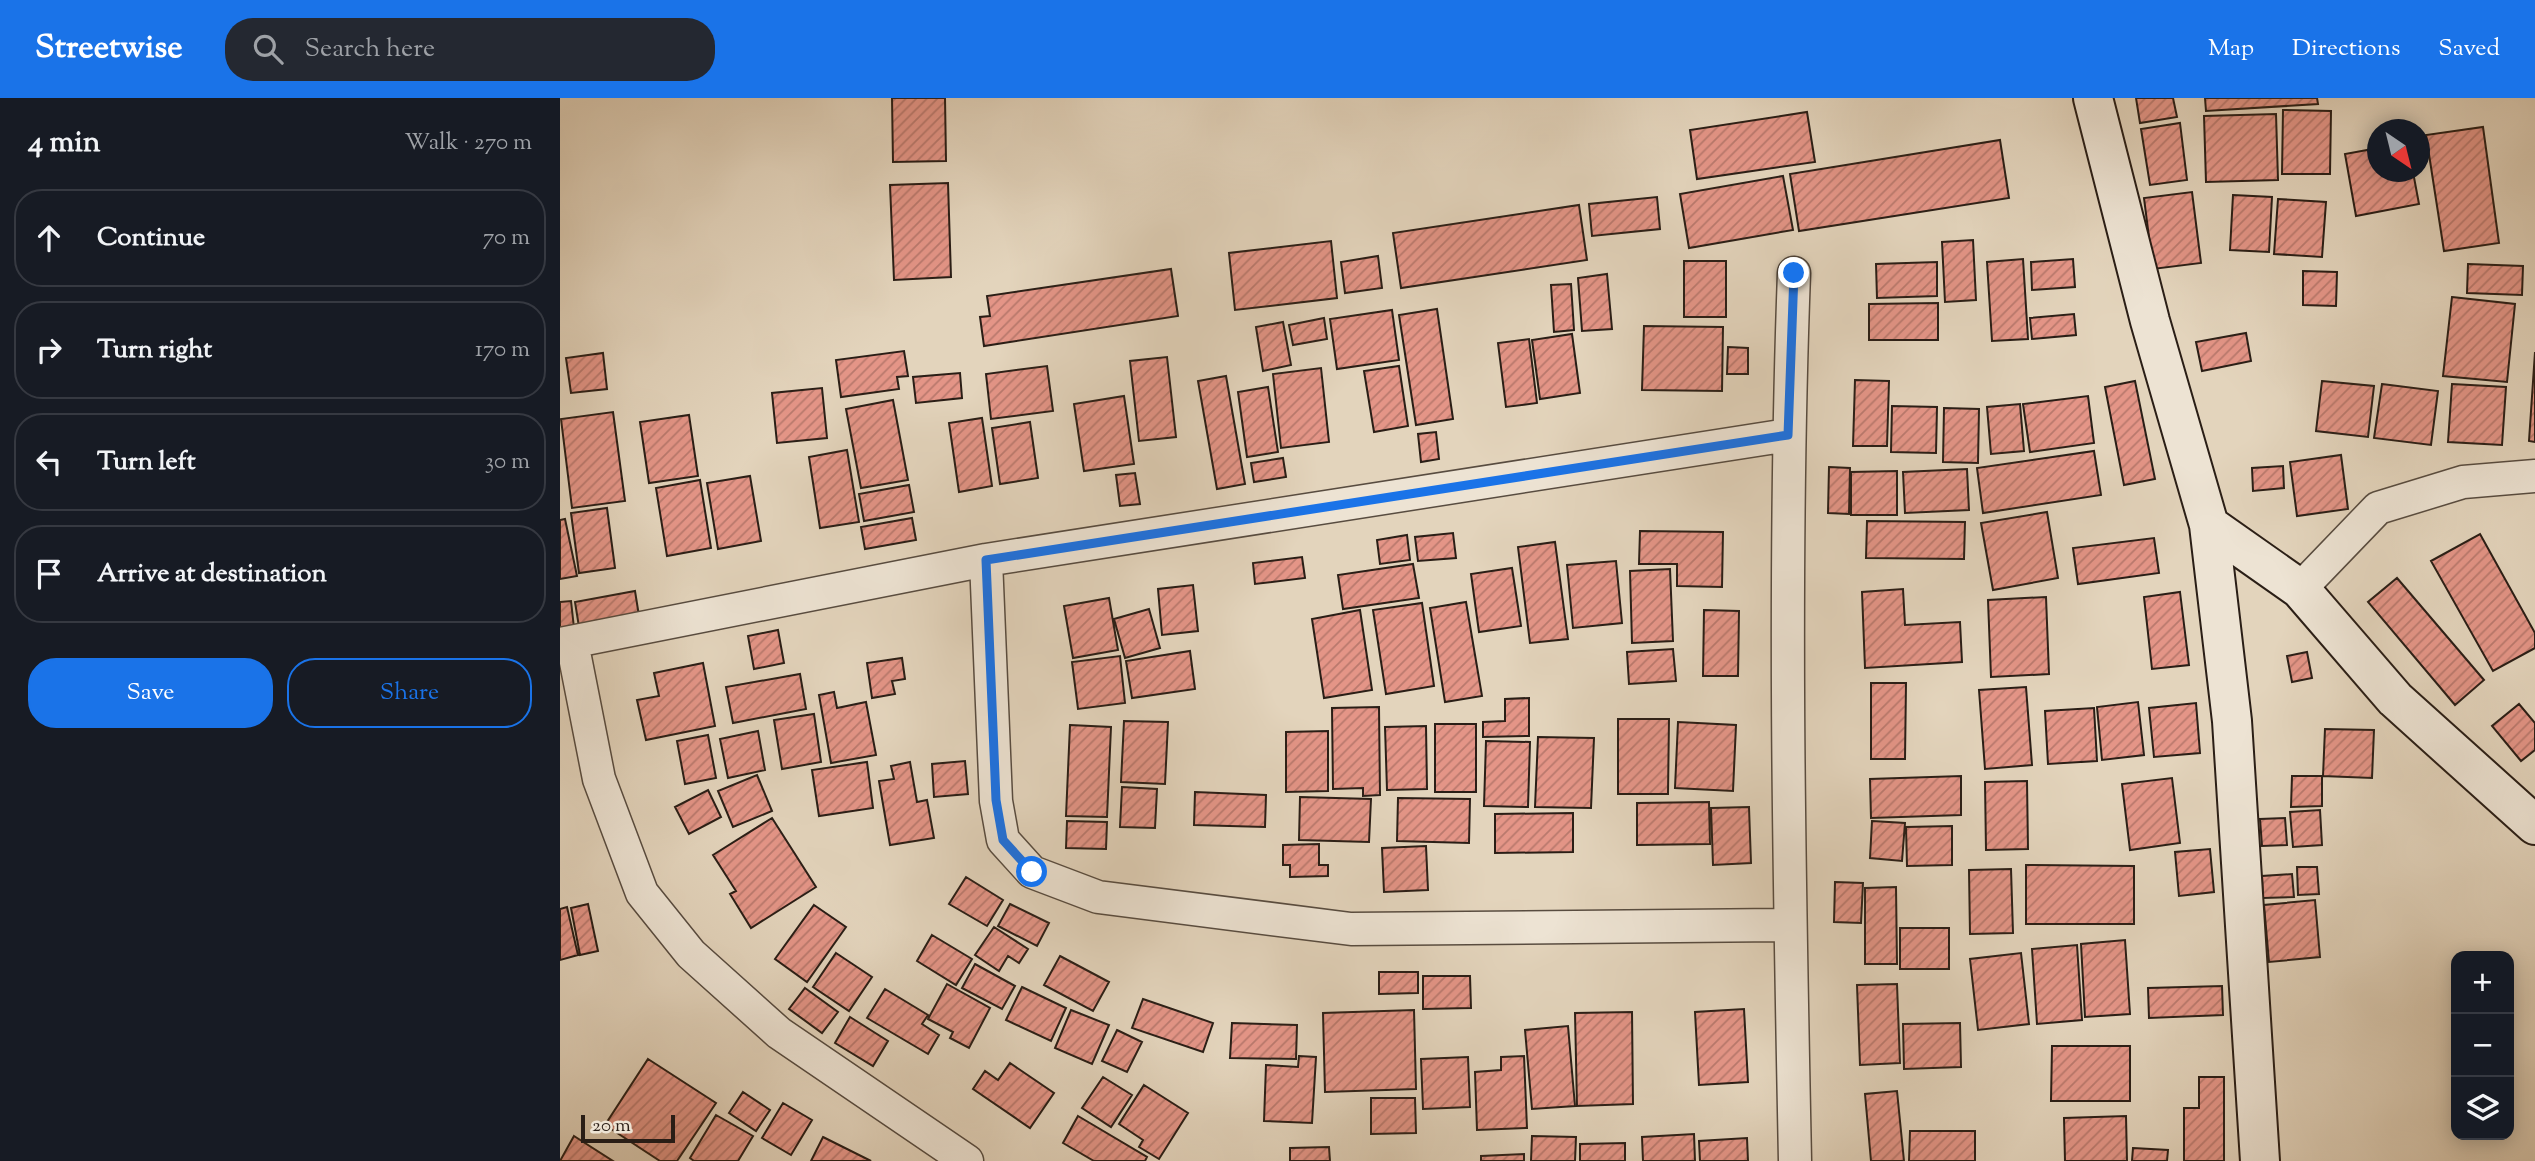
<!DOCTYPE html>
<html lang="en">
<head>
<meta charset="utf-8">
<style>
	:root { --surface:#171b24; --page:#242831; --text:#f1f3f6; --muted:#9ea1a6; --line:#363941; --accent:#1a73e8 }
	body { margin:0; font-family:"Sorts Mill Goudy",serif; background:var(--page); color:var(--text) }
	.controls { position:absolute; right:21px; bottom:21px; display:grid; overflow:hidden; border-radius:14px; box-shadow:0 4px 18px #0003 }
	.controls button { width:63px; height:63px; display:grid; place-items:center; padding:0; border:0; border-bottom:2px solid var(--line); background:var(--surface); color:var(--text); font:35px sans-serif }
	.compass { position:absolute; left:1807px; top:21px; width:63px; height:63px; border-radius:50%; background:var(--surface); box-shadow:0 4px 18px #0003; rotate:145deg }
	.scale { position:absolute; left:21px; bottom:18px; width:94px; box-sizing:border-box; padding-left:7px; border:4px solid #2a1e16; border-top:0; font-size:19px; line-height:24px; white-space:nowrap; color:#2a1e16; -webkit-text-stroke:5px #ede3d3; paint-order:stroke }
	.stop { position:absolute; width:21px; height:21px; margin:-16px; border:5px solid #1a73e8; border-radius:50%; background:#fff }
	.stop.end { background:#1a73e8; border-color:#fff; box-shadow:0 2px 7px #0008 }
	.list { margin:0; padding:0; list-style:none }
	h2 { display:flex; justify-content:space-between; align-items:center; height:91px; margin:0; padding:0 28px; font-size:30px }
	h2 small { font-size:23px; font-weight:400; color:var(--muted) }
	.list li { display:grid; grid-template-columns:46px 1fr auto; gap:21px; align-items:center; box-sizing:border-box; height:98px; margin:0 14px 14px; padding:0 14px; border:2px solid var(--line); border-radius:28px }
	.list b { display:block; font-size:26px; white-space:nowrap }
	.list em { font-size:23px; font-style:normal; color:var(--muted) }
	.actions { display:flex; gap:14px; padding:21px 28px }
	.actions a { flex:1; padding:16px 0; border:2px solid var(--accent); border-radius:28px; text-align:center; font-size:24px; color:var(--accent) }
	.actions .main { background:var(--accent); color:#fff }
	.icon { flex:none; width:38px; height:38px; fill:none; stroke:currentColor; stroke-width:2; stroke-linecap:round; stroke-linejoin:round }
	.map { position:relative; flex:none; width:1975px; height:1063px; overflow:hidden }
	header { display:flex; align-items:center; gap:42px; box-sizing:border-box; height:98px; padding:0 35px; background:var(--accent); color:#fff }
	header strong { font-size:33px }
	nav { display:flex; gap:38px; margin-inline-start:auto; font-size:24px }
	.search { width:490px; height:63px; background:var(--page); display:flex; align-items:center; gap:18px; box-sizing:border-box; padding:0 24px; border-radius:28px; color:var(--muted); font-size:26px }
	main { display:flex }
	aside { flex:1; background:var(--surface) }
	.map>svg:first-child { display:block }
	.building { fill:url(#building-hatch); stroke:#2a1e16; stroke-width:2 }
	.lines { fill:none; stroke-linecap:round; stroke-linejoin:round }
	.street-casing { stroke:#584c40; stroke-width:35 }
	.secondary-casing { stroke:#2a1e16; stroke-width:42 }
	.street { stroke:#ede3d3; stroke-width:32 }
	.secondary { stroke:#ede3d3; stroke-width:38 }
	.route { stroke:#1a73e8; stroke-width:9 }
</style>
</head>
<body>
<header>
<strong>Streetwise</strong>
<div class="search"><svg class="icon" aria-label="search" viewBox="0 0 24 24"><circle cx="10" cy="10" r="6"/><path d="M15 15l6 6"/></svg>Search here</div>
<nav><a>Map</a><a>Directions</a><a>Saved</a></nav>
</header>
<main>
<aside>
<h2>4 min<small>Walk · 270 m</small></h2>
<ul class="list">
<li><svg class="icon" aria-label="ahead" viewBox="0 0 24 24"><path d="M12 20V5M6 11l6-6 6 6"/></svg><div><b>Continue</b></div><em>70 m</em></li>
<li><svg class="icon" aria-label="right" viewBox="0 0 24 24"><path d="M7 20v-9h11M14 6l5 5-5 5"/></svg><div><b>Turn right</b></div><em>170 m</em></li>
<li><svg class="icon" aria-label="left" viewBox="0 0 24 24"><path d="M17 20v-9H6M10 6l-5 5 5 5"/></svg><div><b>Turn left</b></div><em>30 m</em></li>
<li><svg class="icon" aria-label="arrive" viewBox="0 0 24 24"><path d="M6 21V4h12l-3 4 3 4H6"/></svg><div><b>Arrive at destination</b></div></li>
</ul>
<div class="actions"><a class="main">Save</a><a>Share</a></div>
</aside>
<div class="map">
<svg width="1975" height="1063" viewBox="0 0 1975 1063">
	<defs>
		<pattern id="building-hatch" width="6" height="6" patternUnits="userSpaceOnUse" patternTransform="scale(1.75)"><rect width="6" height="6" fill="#e49587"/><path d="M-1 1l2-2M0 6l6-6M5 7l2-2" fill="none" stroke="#b9796d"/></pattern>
	</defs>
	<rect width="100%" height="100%" fill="#e3d4bc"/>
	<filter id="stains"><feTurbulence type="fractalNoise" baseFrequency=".00286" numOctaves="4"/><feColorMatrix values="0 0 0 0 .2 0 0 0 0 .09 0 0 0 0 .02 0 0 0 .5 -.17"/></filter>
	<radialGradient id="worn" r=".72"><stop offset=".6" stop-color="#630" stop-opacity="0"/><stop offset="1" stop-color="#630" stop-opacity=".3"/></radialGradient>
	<path class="building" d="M332 0H385L386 63 333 64Z
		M1576 0H1613L1617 19 1580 25Z
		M1645 0H1757L1758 6 1646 13Z
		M1723 12 1771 13 1770 76H1722Z
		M1247 14 1255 64 1137 81 1130 32Z
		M1716 16 1718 82 1646 84 1644 18Z
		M1620 25 1627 82 1590 87 1581 31Z
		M1923 29 1939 145 1884 153 1866 37Z
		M1440 42 1449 100 1239 133 1230 76Z
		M1818 50V74H1853L1859 106 1796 118 1785 56Z
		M1223 78 1233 132 1129 150 1120 96Z
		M388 85 391 179 334 182 330 87Z
		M1632 94 1641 165 1593 171 1584 100Z
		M1673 97 1712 99 1709 154 1670 152Z
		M1097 99 1100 131 1032 138 1029 106Z
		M1718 101 1766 104 1762 159 1714 156Z
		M1019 107 1027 162 841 190 833 135Z
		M1413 142 1416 202 1385 204 1382 144Z
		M771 143 777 200 675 212 669 155Z
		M818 158 822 190 785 195 781 164Z
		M1463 161 1468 241 1432 243 1427 164Z
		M1513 161 1515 189 1472 192 1471 164Z
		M1124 163H1166V219H1124Z
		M1377 164V198L1317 200 1316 166Z
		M1908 166 1963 168 1962 197 1907 195Z
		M611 171 618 218 424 248 420 219 430 218 427 198Z
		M1743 173 1777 174 1776 208 1743 207Z
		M1047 176 1052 231 1022 233 1018 180Z
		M1011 186 1014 232 994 234 991 187Z
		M1892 199 1955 206 1947 284 1883 278Z
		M1378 205V242H1309V206Z
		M877 211 893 321 856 327 839 217Z
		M832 212 839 262 777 271 770 221Z
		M1514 216 1516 237 1472 241 1470 220Z
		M764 220 767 241 733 247 729 227Z
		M723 224 731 267 703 273 696 229Z
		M1084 228 1163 229 1162 293 1082 292Z
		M1686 235 1691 263 1642 273 1636 244Z
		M1012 236 1020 295 980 301 972 242Z
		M969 241 977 305 946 309 938 245Z
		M1168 249 1188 250V276H1167Z
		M344 253 348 278 337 279 339 291 281 299 276 262Z
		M1975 254V344L1969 343Z
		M43 255 47 291 11 295 6 260Z
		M607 259 616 339 579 343 570 263Z
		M487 268 493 313 431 321 426 276Z
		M839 268 848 328 814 334 804 273Z
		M761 270 769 344 721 350 713 276Z
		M400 275 402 300 356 305 353 279Z
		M666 278 685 386 657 391 638 283Z
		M1295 282 1329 283 1327 348H1293Z
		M1575 283 1595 381 1564 387 1545 289Z
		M1762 283 1814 288 1808 339 1756 333Z
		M1822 286 1878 293 1871 347 1814 340Z
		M1892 286 1946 289 1942 347 1888 344Z
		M708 289 718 354 687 359 678 294Z
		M262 290 267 340 217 345 212 295Z
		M564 298 574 366 524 373 514 306Z
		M1528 298 1534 345 1470 354 1463 306Z
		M333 302 348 382 301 390 286 311Z
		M1460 306 1464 353 1431 356 1427 309Z
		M1332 308 1377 309 1376 355 1331 354Z
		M1384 310 1419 311 1418 365 1383 364Z
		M53 314 65 403 12 410 1 321Z
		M129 317 138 378 89 385 80 324Z
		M422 320 432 388 399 394 389 325Z
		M470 324 478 380 440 386 432 330Z
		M876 334 879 361 861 364 858 336Z
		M287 352 299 424 260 430 249 359Z
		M1534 353 1541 397 1423 415 1417 370Z
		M1781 357 1788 411 1737 418 1730 364Z
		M723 360 726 379 694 384 691 365Z
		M1723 368 1724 390 1693 393 1692 370Z
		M1269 369 1290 370 1289 416 1268 415Z
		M1407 371 1409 412 1345 415 1343 374Z
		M1337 373V417H1291V374Z
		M575 375 580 406 560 408 556 377Z
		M190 378 201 443 158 451 147 385Z
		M140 382 151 450 107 458 96 390Z
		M349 387 354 414 304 423 299 396Z
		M47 410 55 470 19 475 11 415Z
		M1487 414 1498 480 1433 492 1421 425Z
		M352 420 356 442 305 451 301 429Z
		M5 421 17 478 0 481V422Z
		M1307 423 1405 424 1404 461 1306 460Z
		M1080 433 1163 434 1162 489 1117 488V466H1079Z
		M893 435 896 460 858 463 855 439Z
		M1920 436 1975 535V550L1933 573 1871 463Z
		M847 437 850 462 820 466 817 442Z
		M1594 440 1599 475 1518 486 1513 450Z
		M995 444 1008 541 970 545 958 449Z
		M742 459 745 480 695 486 693 465Z
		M1056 463 1062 525 1013 530 1007 467Z
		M853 466 859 500 783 511 778 477Z
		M952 470 961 528 919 534 911 476Z
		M1110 471 1113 543 1072 545 1070 473Z
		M1837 480 1924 582 1895 607 1808 504Z
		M633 487 638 533 602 537 598 491Z
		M1343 491 1345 527 1400 524 1402 564 1305 570 1302 494Z
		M75 493 79 518 19 529 15 504Z
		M1620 494 1629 567 1592 571 1584 499Z
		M1486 499 1489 576 1431 579 1428 502Z
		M549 500 558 552 513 560 504 508Z
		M11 503 14 530 0 531V504Z
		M906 504 922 598 885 604 870 510Z
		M862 505 874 588 826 596 813 512Z
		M589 511 600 550 565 560 554 521Z
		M800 512 812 592 764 600 752 521Z
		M1144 512 1179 513 1178 578H1143Z
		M218 532 224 565 194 571 188 538Z
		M1113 551 1116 583 1069 586 1067 554Z
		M630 553 635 591 572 600 566 563Z
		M1747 554 1752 580 1732 584 1727 558Z
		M560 558 565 605 518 611 512 564Z
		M342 560 345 581 332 583 335 596 312 600 307 565Z
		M143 565 155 628 86 642 77 602 99 598 94 575Z
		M240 576 246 611 173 625 166 589Z
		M1311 585H1346L1345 661H1311Z
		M1466 589 1472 667 1425 671 1419 592Z
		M274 594 277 610 306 604 316 657 271 665 259 597Z
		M969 600V638L923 639V624L945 623V601Z
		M1578 604 1584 657 1542 662 1537 609Z
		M1636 605 1640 655 1594 659 1589 610Z
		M1959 606 1975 625V652L1961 663 1932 628Z
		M819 609 820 697 803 698V690L773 691 772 610Z
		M1534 610 1537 663 1488 666 1485 613Z
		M254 616 261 664 222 671 214 622Z
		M1058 621H1109L1108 696H1058Z
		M564 623 608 624 605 686 561 684Z
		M1118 624 1176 627 1173 693 1115 690Z
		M875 626H916V694H875Z
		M510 627 551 629 547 719 506 718Z
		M866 628 867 691 827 692 825 629Z
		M1765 631 1814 632 1812 680 1763 678Z
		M198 633 205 672 168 680 160 641Z
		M768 633V693L726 694V634Z
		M148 637 156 680 125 686 117 643Z
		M978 639 1034 640 1031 710 975 709Z
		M926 643 970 644 968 709 924 708Z
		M405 663 408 696 374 699 372 666Z
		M307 664 313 710 259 718 252 672Z
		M350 664 357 704 367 702 374 740 330 747 319 683 334 681 331 668Z
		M197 677 212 713 173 729 158 693Z
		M1401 678V717L1311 720 1310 681Z
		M1732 678H1762V708L1731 709Z
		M1612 680 1620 745 1570 752 1562 686Z
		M1467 683 1468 751 1426 752 1425 684Z
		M562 689 597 691 595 730 560 729Z
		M148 692 161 719 129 736 115 709Z
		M635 694 706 697 705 729 634 727Z
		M740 699 811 701 809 744 739 742Z
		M838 700 910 701 909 745 837 743Z
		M1149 704 1150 746 1077 747V705Z
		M1189 709 1191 765 1153 767 1151 710Z
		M1760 712 1762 747 1733 749 1730 714Z
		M1013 715V754L935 755V716Z
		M212 720 256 789 191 830 170 796 176 793 153 757Z
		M1725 720 1727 747 1702 748 1700 721Z
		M507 723 547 724 546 751 506 750Z
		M1312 723 1345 725 1342 763 1310 760Z
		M1392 728V767L1347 768 1346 729Z
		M759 746V767H768V778L730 779V767H723V747Z
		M866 748 868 792 824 794 822 750Z
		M1650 751 1654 794 1619 798 1615 754Z
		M1466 767 1574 768V826H1466Z
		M1737 769H1757L1759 796 1738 797Z
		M1451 771 1453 835 1410 836 1409 772Z
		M1732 776 1734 799 1703 800 1702 778Z
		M406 779 443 802 427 828 389 806Z
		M1275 784 1303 785 1301 825 1274 824Z
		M1336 789 1337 866H1305V790Z
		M1755 802 1760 859 1709 864 1704 807Z
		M28 806 38 853 20 857 11 810Z
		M450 806 489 825 477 848 438 828Z
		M254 807 286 829 247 884 215 861Z
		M7 809 18 857 0 862V811Z
		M434 829 468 851 459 865 448 858 439 873 415 857Z
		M1340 830H1389V871H1340Z
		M372 837 412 861 396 887 357 863Z
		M1565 842 1570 916 1525 919 1521 846Z
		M1517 847 1522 922 1477 926 1472 851Z
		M276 855 312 879 289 913 253 889Z
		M1461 855 1469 926 1418 932 1410 861Z
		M500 858 549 884 533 913 484 887Z
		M415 866 455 888 442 911 402 890Z
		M819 874H858V895L819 896Z
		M863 878H910L911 910 863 911Z
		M387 886 430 910 409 950 390 940 393 934 368 921Z
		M1337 886 1340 965 1300 967 1297 887Z
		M1662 888 1663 917 1589 920 1588 890Z
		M462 889 506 910 491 943 446 922Z
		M245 890 278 914 262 935 229 911Z
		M325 891 368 917 362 926 379 937 368 956 307 920Z
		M583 901 653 925 643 954 572 930Z
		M1184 911 1188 984 1139 987 1135 914Z
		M511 912 549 927 532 966 495 950Z
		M854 912 856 991 765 994 763 915Z
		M1072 914 1073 1006 1017 1008 1015 915Z
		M290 919 328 943 313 968 275 945Z
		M672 925 737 927 736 961 670 960Z
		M1400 925 1401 969 1344 971 1343 926Z
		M1008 928 1015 1008 972 1011 965 932Z
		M557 932 582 944 567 974 542 963Z
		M1492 948H1570V1003H1491Z
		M739 958 756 959 752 1025 704 1023 706 967 738 969Z
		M964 958 967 1030 917 1032 915 974 941 972V959Z
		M908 959 910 1009 863 1011 861 961Z
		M88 961 156 1005 117 1063H100L45 1027Z
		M450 965 494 995 470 1030 413 991 425 973 438 982Z
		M543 979 572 997 551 1029 522 1010Z
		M1639 979H1664V1063H1624V1010H1639Z
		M584 987 628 1015 599 1061 579 1049 583 1042 559 1026Z
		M1337 993 1344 1063H1311L1305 996Z
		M183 994 210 1012 196 1033 169 1015Z
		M811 1000H855L856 1035 811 1036Z
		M223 1005 252 1022 231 1057 202 1040Z
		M156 1017 193 1038 178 1063H134L130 1060Z
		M518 1018 587 1059 585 1063H534L503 1045Z
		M1566 1018 1567 1063H1505L1504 1020Z
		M1350 1033H1415V1063H1349Z
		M1134 1036 1135 1063H1083L1082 1039Z
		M14 1038 53 1063H0Z
		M972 1038 1016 1039 1015 1063H971Z
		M263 1039 311 1063H251Z
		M1187 1040 1188 1063H1140L1139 1043Z
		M1065 1045V1063H1020V1046Z
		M769 1049 770 1063H730V1050Z
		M1573 1050 1608 1052 1607 1063H1572Z
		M964 1056V1063H921V1058Z"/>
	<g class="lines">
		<g class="street-casing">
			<path id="street" d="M1234 175C1223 471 1229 767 1235 1063
				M426 462 436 703 443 742 472 774 538 799 791 831 1230 827
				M1740 491 1818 410 1903 384 1975 378
				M12 544 39 681 82 795 131 856 219 935 407 1063
				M0 546 426 462 1228 337"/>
		</g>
		<g class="secondary-casing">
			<path id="secondary" d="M1533 0 1590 223 1649 427 1672 623 1700 1063
				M1649 427 1740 491 1835 601 1975 727"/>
		</g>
		<use href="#street" class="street"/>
		<use href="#secondary" class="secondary"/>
	</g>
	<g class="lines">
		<path class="route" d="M472 774 443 742 436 702 426 462 1228 337 1234 175"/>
	</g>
	<rect width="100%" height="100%" filter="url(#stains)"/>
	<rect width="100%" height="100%" fill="url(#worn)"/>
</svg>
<div class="controls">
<button>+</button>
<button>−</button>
<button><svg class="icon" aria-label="layers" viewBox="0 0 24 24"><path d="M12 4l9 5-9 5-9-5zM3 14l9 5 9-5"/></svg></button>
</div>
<svg class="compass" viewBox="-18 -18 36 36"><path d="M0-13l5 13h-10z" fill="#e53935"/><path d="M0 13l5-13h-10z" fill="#9ea1a6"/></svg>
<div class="scale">20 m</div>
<div class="stop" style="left:472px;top:774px"></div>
<div class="stop end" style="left:1234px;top:175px"></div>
</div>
</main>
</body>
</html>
